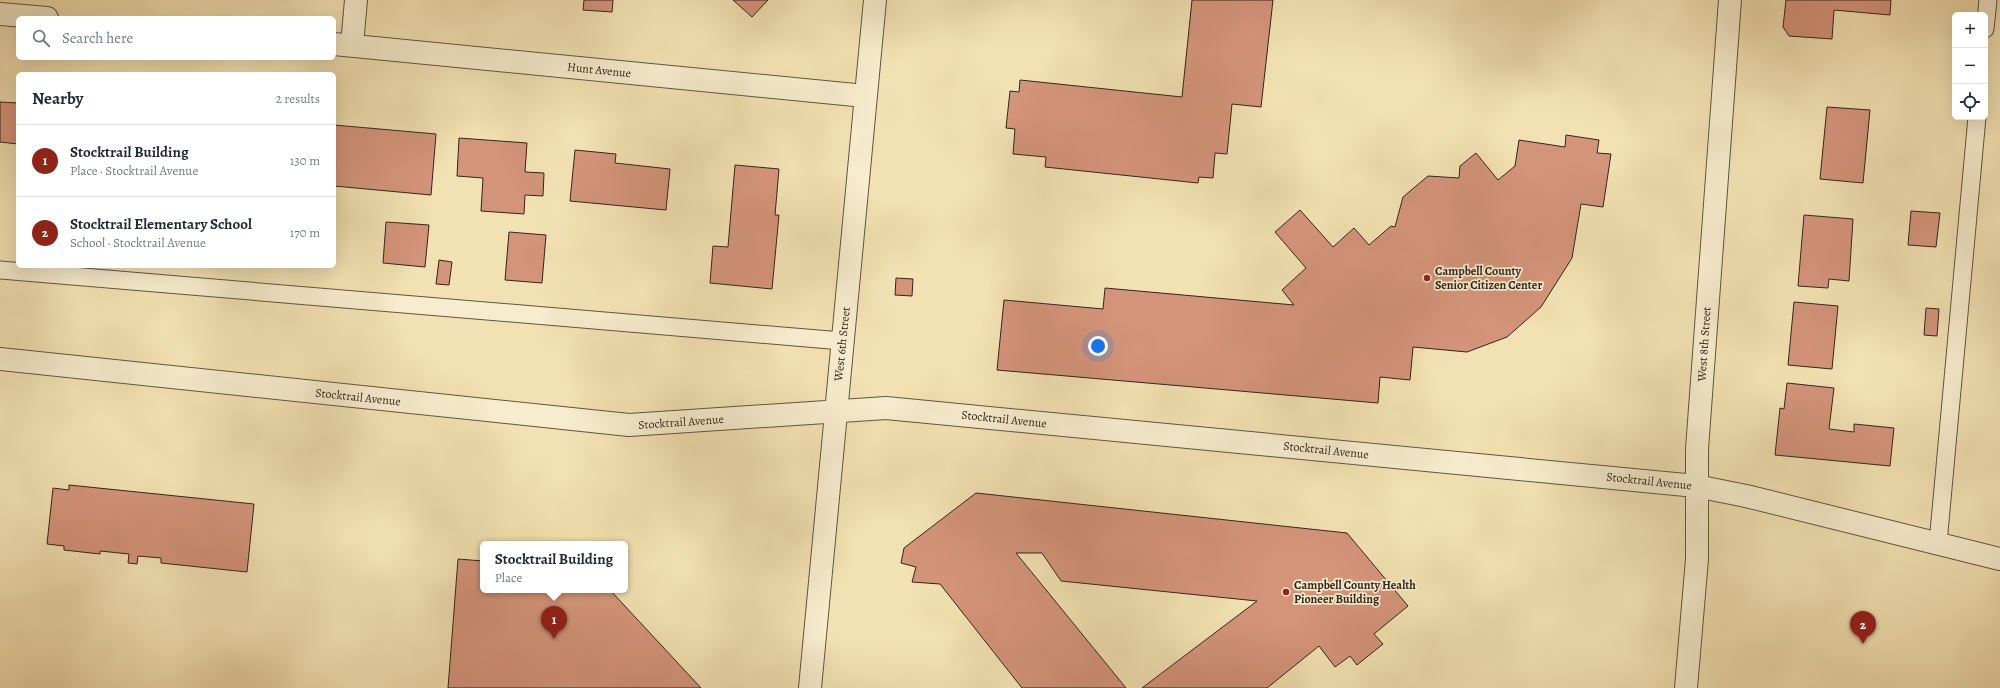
<!DOCTYPE html>
<html lang="en">
<head>
<meta charset="utf-8">
<style>
	:root { --surface:#fff; --page:#f2f2f3; --text:#1f2937; --muted:#747a83; --line:#e0e1e3; --accent:#8f2418 }
	body { margin:0; font-family:Alegreya,serif; background:var(--page); color:var(--text) }
	.controls { position:absolute; right:12px; top:12px; display:grid; overflow:hidden; border-radius:6px; box-shadow:0 4px 16px #0002 }
	.controls button { width:36px; height:36px; display:grid; place-items:center; padding:0; border:0; border-bottom:1px solid var(--line); background:var(--surface); color:var(--text); font:20px sans-serif }
	.you { position:absolute; left:1098px; top:346px; width:14px; height:14px; margin:-10px; border:3px solid #fff; border-radius:50%; background:#1a73e8; box-shadow:0 0 0 6px #1a73e833 }
	.badge { display:grid; place-items:center; width:26px; height:26px; border-radius:50%; background:var(--accent); color:#fff; font-size:13px; font-weight:700 }
	.pin { position:absolute; translate:-50% -33px; filter:drop-shadow(0 1px 2px #0008) }
	.pin::after { content:''; position:absolute; top:21px; width:14px; height:12px; background:inherit; clip-path:polygon(0 0,100% 0,50% 100%) }
	.popup { position:absolute; left:480px; top:541px; width:148px; height:52px; box-sizing:border-box; display:grid; place-content:center; border-radius:6px; background:var(--surface); filter:drop-shadow(0 1px 3px #0005); font-size:13px; white-space:nowrap; color:var(--muted) }
	.popup b { font-size:15px; color:var(--text) }
	.popup::after { content:''; position:absolute; left:50%; top:100%; margin-left:-8px; border:8px solid transparent; border-top-color:var(--surface) }
	.list { margin:0; padding:0; list-style:none }
	h2 { display:flex; justify-content:space-between; align-items:center; height:52px; margin:0; padding:0 16px; font-size:17px }
	h2 small { font-size:13px; font-weight:400; color:var(--muted) }
	.list li { display:grid; grid-template-columns:26px 1fr auto; gap:12px; align-items:center; box-sizing:border-box; height:72px; padding:0 16px; border-top:1px solid var(--line) }
	.list b { display:block; font-size:15px; white-space:nowrap }
	.list p { margin:0; font-size:13px; white-space:nowrap; color:var(--muted) }
	.list em { font-size:13px; font-style:normal; color:var(--muted) }
	.icon { flex:none; width:22px; height:22px; fill:none; stroke:currentColor; stroke-width:2; stroke-linecap:round; stroke-linejoin:round }
	.map { position:relative; flex:none; width:2000px; height:688px; overflow:hidden }
	.search { position:absolute; background:var(--surface); box-shadow:0 4px 16px #0002; left:16px; top:16px; width:320px; height:44px; display:flex; align-items:center; gap:10px; box-sizing:border-box; padding:0 14px; border-radius:6px; color:var(--muted); font-size:15px }
	.panel { position:absolute; background:var(--surface); box-shadow:0 4px 16px #0002; left:16px; top:72px; width:320px; height:196px; border-radius:6px }
	.map>svg:first-child { display:block }
	.building { fill:#d4947a; stroke:#312520 }
	.lines { fill:none; stroke-linecap:round; stroke-linejoin:round }
	.service-casing { stroke:#615444; stroke-width:19 }
	.minor-casing { stroke:#615444; stroke-width:24 }
	.service { stroke:#f7eccd; stroke-width:17 }
	.minor { stroke:#f7eccd; stroke-width:22 }
	.poi-dot { fill:#8f2418; stroke:#f7eccd; stroke-width:1.5 }
	.labels { text-anchor:middle; dominant-baseline:central; stroke-width:3.5; stroke-linejoin:round; paint-order:stroke }
	.street-label { font-size:12px; fill:#312520; stroke:#f7eccd }
	.poi-label { font-size:12px; font-weight:bold; fill:#312520; stroke:#f7eccd; text-anchor:start }
</style>
</head>
<body>
<div class="map">
<svg width="2000" height="688" viewBox="0 0 2000 688">
	<rect width="100%" height="100%" fill="#f2e1b2"/>
	<filter id="stains"><feTurbulence type="fractalNoise" baseFrequency=".005" numOctaves="4"/><feColorMatrix values="0 0 0 0 .2 0 0 0 0 .09 0 0 0 0 .02 0 0 0 .5 -.17"/></filter>
	<radialGradient id="worn" r=".72"><stop offset=".6" stop-color="#630" stop-opacity="0"/><stop offset="1" stop-color="#630" stop-opacity=".3"/></radialGradient>
	<path class="building" d="M584 0H613L612 12 583 10Z
		M733 0H768L752 17Z
		M1192 0H1273L1261 107 1232 104 1227 154 1215 153 1213 178 1199 177 1198 183 1045 167 1046 157 1013 154 1015 129 1006 128 1010 91 1019 92 1020 80 1182 97Z
		M1786 0H1891L1890 15 1834 10 1832 39 1789 36 1783 27Z
		M0 102 18 103V144L0 142Z
		M1827 107 1870 110 1863 183 1820 179Z
		M334 125 436 134 431 195 334 186Z
		M1566 135 1599 140 1597 153 1611 154 1603 207 1581 204 1572 258 1541 307 1507 337 1467 352 1413 347 1410 380 1380 377 1378 403 997 370 1004 300 1103 309 1105 288 1294 305 1282 290 1306 268 1275 232 1300 210 1333 247 1354 228 1369 245 1391 226 1395 227 1403 197 1428 176 1459 178 1460 166 1476 153 1498 180 1515 166 1519 140 1565 147Z
		M459 138 527 143 525 172 544 173 543 196 525 195 524 214 481 211 483 178 457 176Z
		M575 150 616 154 615 163 670 169 666 210 570 201Z
		M735 165 779 169 775 215H779L772 289 710 283 713 246 728 247Z
		M1911 211 1940 213 1936 247 1908 245Z
		M1804 215 1853 219 1849 281 1829 279 1828 288 1798 286Z
		M386 222 429 225 425 267 383 263Z
		M509 232 546 235 542 283 505 280Z
		M439 260 452 262 449 285 436 284Z
		M896 278 913 279 912 296 895 295Z
		M1794 302 1838 306 1832 369 1788 365Z
		M1926 308 1939 309 1937 336 1924 335Z
		M1787 383 1834 388 1829 429 1854 432V424L1894 428 1890 466 1775 455 1780 408 1784 409Z
		M69 485 254 504 247 572 161 563V558L138 556 137 564 128 563 129 554 100 551V554L64 550V546L47 544 53 488 69 490Z
		M976 493 1347 533 1408 606 1374 634 1383 644 1357 665 1350 656 1335 667 1319 646 1267 688H1142L1257 601 1061 581 1042 553H1016L1126 688H1022L940 584 912 582 916 567 901 563 904 548Z
		M458 559 483 561V590H610L701 688H448Z"/>
	<g class="lines">
		<g class="service-casing">
			<path id="service" d="M1985 29 1988 0
				M0 270 842 341
				M1938 543 1977 117"/>
		</g>
		<g class="minor-casing">
			<path id="minor" d="M0 14 47 18
				M334 44 865 96
				M352 45 356 0
				M0 359 629 425 886 408 1696 486 1746 496 2000 559
				M810 688 875 0
				M1686 688 1697 559V449L1730 0"/>
		</g>
		<use href="#service" class="service"/>
		<use href="#minor" class="minor"/>
	</g>
	<g class="poi-dot">
		<circle cx="1427" cy="278" r="4"/>
		<circle cx="1286" cy="592" r="4"/>
	</g>
	<g class="labels">
		<g class="street-label">
			<text transform="translate(599 70) rotate(6)">Hunt Avenue</text>
			<text transform="translate(842 344) rotate(-84)">West 6th Street</text>
			<text transform="translate(1704 344) rotate(-86)">West 8th Street</text>
			<text transform="translate(358 397) rotate(6)">Stocktrail Avenue</text>
			<text transform="translate(1004 419) rotate(6)">Stocktrail Avenue</text>
			<text transform="translate(681 422) rotate(-4)">Stocktrail Avenue</text>
			<text transform="translate(1326 450) rotate(6)">Stocktrail Avenue</text>
			<text transform="translate(1649 481) rotate(6)">Stocktrail Avenue</text>
		</g>
		<g class="poi-label">
			<text x="1435" y="271">Campbell County<tspan x="1435" dy="14">Senior Citizen Center</tspan></text>
			<text x="1294" y="585">Campbell County Health<tspan x="1294" dy="14">Pioneer Building</tspan></text>
		</g>
	</g>
	<rect width="100%" height="100%" filter="url(#stains)"/>
	<rect width="100%" height="100%" fill="url(#worn)"/>
</svg>
<div class="controls">
<button>+</button>
<button>−</button>
<button><svg class="icon" aria-label="locate" viewBox="0 0 24 24"><circle cx="12" cy="12" r="6"/><path d="M12 2v4M12 18v4M2 12h4M18 12h4"/></svg></button>
</div>
<div class="you"></div>
<div class="pin badge" style="left:554px;top:639px">1</div>
<div class="popup"><b>Stocktrail Building</b>Place</div>
<div class="pin badge" style="left:1863px;top:644px">2</div>
<div class="search"><svg class="icon" aria-label="search" viewBox="0 0 24 24"><circle cx="10" cy="10" r="6"/><path d="M15 15l6 6"/></svg>Search here</div>
<section class="panel">
<h2>Nearby<small>2 results</small></h2>
<ul class="list">
<li><span class="badge">1</span><div><b>Stocktrail Building</b><p>Place · Stocktrail Avenue</p></div><em>130 m</em></li>
<li><span class="badge">2</span><div><b>Stocktrail Elementary School</b><p>School · Stocktrail Avenue</p></div><em>170 m</em></li>
</ul>
</section>
</div>
</body>
</html>
